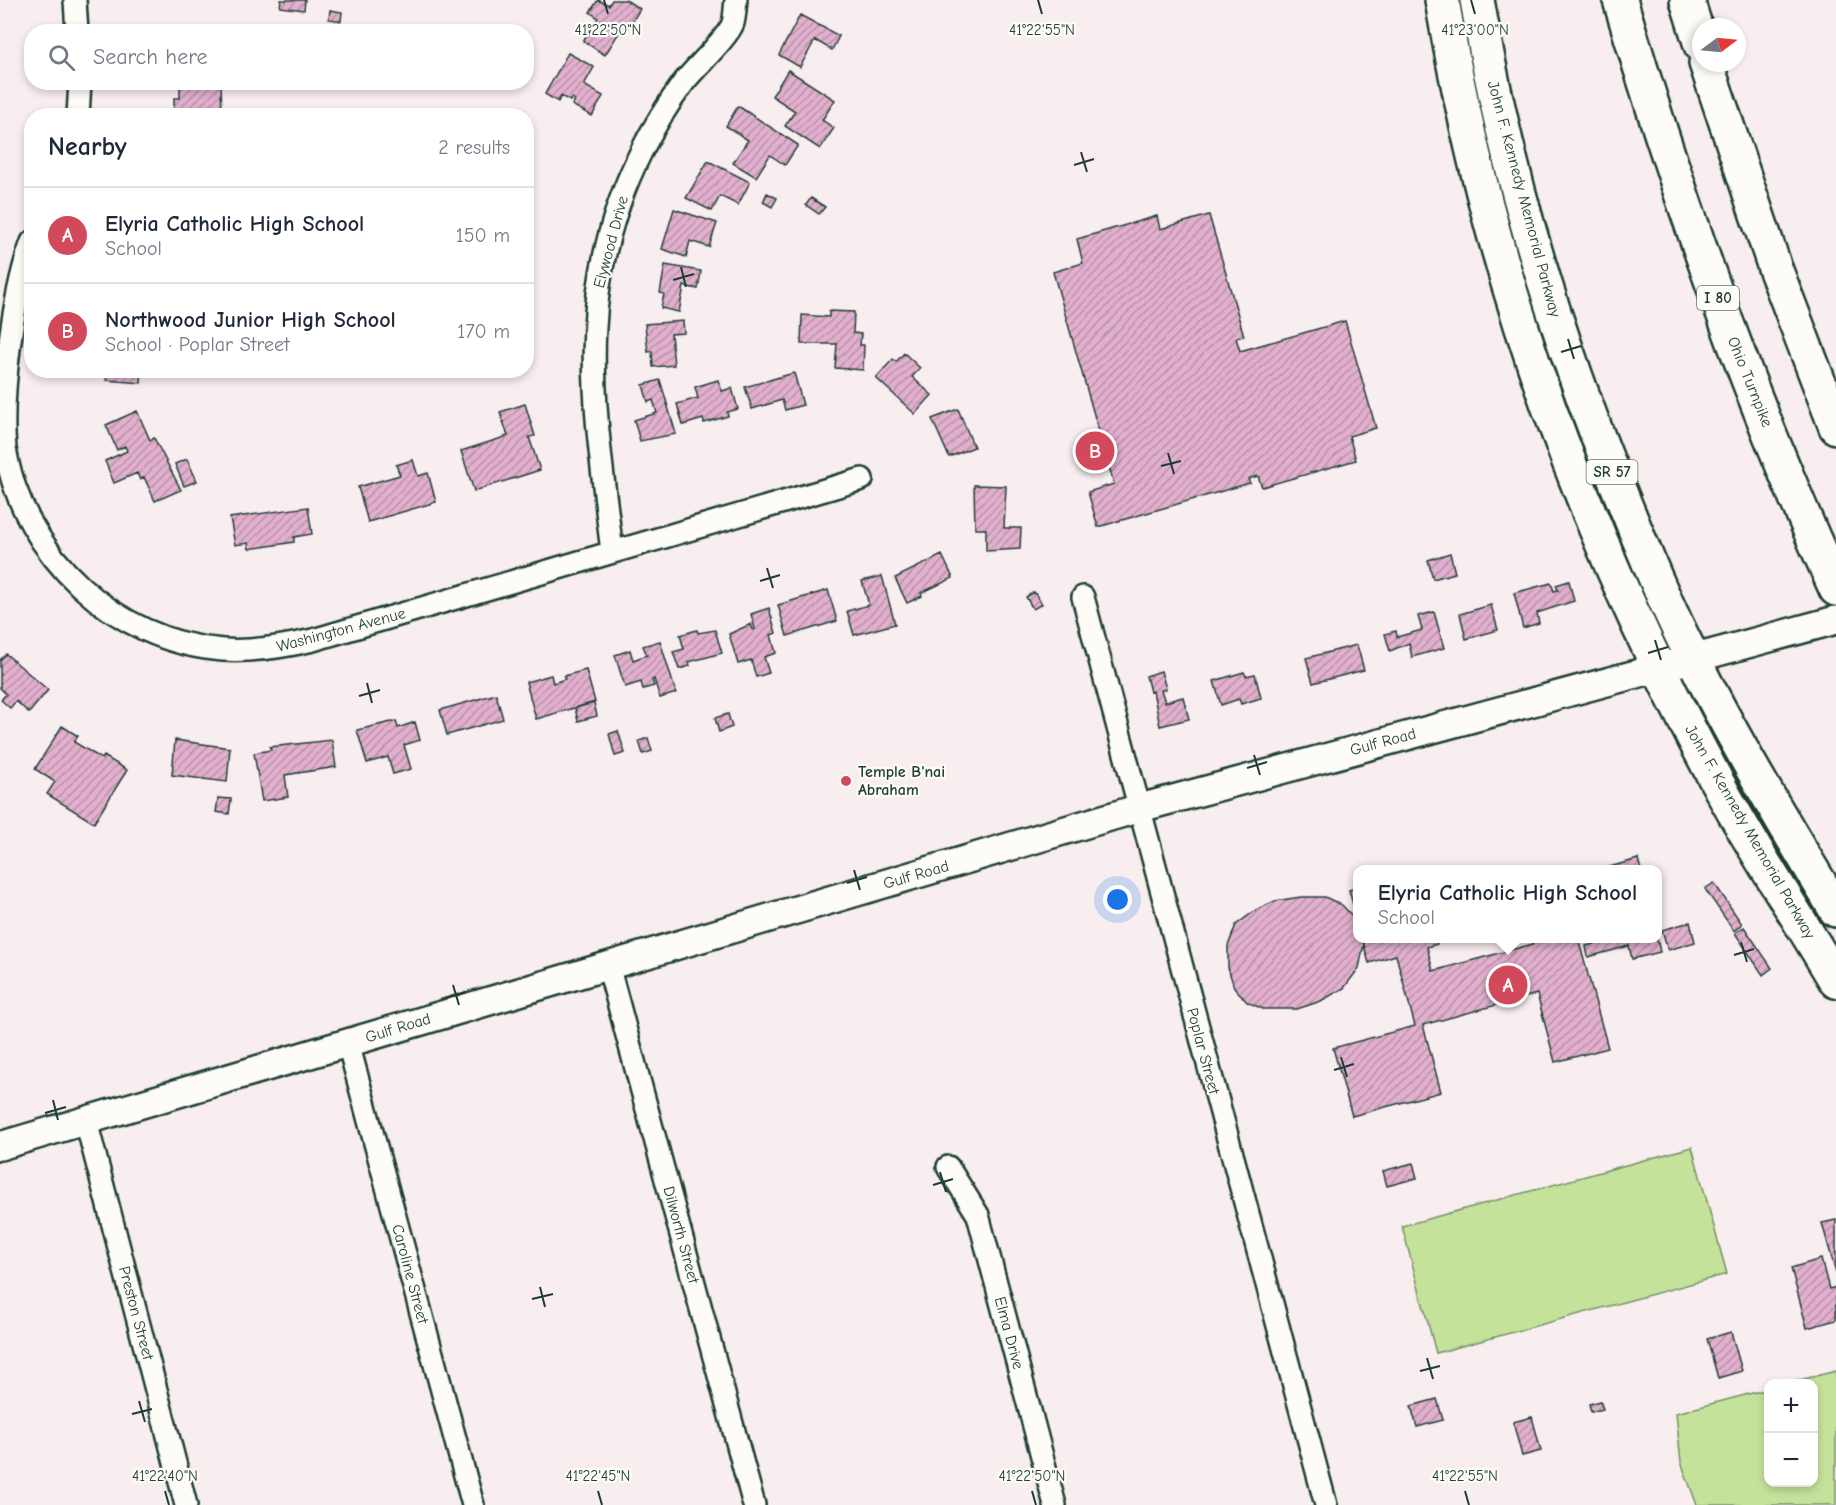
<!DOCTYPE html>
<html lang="en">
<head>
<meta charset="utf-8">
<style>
	:root { --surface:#fff; --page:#f6f6f7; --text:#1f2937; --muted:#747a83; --line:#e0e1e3; --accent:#d1495b }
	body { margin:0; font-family:"Comic Neue",sans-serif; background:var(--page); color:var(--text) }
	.controls { position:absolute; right:18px; bottom:18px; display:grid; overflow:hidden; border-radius:12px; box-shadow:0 3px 9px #0003 }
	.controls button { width:54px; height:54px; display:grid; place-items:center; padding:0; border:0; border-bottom:2px solid var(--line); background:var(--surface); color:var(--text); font:30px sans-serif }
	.compass { position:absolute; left:1692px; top:18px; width:54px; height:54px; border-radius:50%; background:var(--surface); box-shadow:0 3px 9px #0003; rotate:74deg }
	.you { position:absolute; left:1118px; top:900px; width:21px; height:21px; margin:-15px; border:4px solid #fff; border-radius:50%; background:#1a73e8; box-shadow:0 0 0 9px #1a73e833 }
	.badge { display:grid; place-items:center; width:39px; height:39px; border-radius:50%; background:var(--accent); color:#fff; font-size:20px; font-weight:700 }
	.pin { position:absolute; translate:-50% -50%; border:3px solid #fff; box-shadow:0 2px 6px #0006 }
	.popup { position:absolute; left:1353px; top:865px; width:309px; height:78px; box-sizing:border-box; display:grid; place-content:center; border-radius:12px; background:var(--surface); filter:drop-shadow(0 2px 4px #0005); font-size:20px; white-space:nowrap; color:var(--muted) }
	.popup b { font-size:22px; color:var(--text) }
	.popup::after { content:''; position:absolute; left:50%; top:100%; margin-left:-12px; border:12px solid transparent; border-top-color:var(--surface) }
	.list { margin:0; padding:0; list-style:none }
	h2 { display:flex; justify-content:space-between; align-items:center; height:78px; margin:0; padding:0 24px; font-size:26px }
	h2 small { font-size:20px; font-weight:400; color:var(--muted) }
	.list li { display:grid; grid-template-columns:39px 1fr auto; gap:18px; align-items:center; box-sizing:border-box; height:96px; padding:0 24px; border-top:2px solid var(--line) }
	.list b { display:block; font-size:22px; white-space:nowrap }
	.list p { margin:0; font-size:20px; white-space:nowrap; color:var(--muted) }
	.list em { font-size:20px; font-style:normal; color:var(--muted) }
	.icon { flex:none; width:33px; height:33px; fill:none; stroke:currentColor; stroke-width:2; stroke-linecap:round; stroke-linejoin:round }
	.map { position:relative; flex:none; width:1836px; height:1505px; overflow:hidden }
	.search { position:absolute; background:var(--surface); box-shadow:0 3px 9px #0003; left:24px; top:24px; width:510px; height:66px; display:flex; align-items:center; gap:15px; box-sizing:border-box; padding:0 21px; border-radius:24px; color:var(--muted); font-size:22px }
	.panel { position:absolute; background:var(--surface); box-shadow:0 3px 9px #0003; left:24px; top:108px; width:510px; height:270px; border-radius:24px }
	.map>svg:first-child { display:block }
	.green { fill:#c5e29a; stroke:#729067; stroke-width:1.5 }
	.building { fill:url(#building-hatch); stroke:#1f3d34; stroke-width:1.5 }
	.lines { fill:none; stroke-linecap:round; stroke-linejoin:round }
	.minor-casing { stroke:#1f3d34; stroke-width:26 }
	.tertiary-casing { stroke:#1f3d34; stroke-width:32 }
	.trunk-casing { stroke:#1f3d34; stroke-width:38 }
	.motorway-casing { stroke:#1f3d34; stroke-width:38 }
	.minor { stroke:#fdfcf7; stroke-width:21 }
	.tertiary { stroke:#fdfcf7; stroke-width:27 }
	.trunk { stroke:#fdfcf7; stroke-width:33 }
	.motorway { stroke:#fdfcf7; stroke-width:33 }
	.ticks { fill:none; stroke:#1f3d34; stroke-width:2 }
	.poi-dot { fill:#d1495b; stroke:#fdfcf7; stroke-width:2 }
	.labels { text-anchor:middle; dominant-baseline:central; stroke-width:4.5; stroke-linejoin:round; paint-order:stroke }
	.shield { fill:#fdfcf7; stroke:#62766e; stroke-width:1.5 }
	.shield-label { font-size:15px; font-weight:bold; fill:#1f3d34 }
	.street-label { font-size:16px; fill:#1f3d34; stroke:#fdfcf7 }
	.poi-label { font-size:16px; font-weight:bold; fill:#1f3d34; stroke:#fdfcf7; text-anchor:start }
	.ticks-label { font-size:15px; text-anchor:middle; fill:#1f3d34; stroke:#fdfcf7; stroke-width:4.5; stroke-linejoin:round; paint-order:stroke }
</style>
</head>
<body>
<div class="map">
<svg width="1836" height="1505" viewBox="0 0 1836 1505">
	<defs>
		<pattern id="building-hatch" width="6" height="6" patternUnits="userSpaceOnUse" patternTransform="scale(1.5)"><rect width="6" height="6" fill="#e2b0ce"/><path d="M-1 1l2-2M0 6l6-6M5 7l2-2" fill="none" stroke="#b790a8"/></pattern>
	</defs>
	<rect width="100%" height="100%" fill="#f8edef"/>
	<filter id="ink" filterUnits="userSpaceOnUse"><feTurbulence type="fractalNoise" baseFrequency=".0167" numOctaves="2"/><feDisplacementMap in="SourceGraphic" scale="12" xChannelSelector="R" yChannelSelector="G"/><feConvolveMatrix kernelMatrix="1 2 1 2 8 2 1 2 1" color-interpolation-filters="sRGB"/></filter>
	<g filter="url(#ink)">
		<path class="green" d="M1692 1147 1727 1274 1436 1353 1402 1226Z
			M1836 1371V1505H1697L1681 1462 1676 1413 1768 1389V1482H1814V1384L1788 1383Z"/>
		<path class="building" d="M281 0H305L304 10 280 7Z
			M598 0 609 5 612 0H626L640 9 624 34 620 31 605 55 583 41 598 18 590 12Z
			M330 10 342 12 341 21 329 19Z
			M800 15 839 36 832 50 815 40 800 67 779 55Z
			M568 53 594 67 584 85 603 96 592 116 572 105 575 100 572 98 570 101 561 96 558 102 545 94Z
			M788 70 835 100 822 120 834 128 820 149 785 126 795 111 772 96Z
			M180 82H221L222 116H174V98H180Z
			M738 106 798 145 785 165 770 155 756 177 733 163 748 140 726 126Z
			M708 161 750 182 738 205 720 196 712 211 686 198Z
			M767 193 777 198 772 207 763 202Z
			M811 198 825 207 819 214 806 205Z
			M674 209 717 223 709 247 690 241 686 257 662 249Z
			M1209 215 1244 336 1236 338 1240 351 1345 321 1376 428 1349 436 1356 460 1262 487 1258 476 1248 479 1250 483 1098 527 1088 492 1114 484 1053 272 1083 263 1077 239 1157 216 1160 229Z
			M665 265 701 271 698 289 684 286 679 312 661 308 664 294 660 293Z
			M829 311 854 312 853 333 861 334 860 345H864L863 370 835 368 837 344H801L802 315 829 317Z
			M683 321 684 333 671 334 674 365 653 367 652 351 648 352 645 324Z
			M904 353 920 368 912 377 932 395 915 414 876 378 893 359 896 362Z
			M107 370H142L141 383 106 380Z
			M794 373 803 405 785 410 782 400 752 409 745 387Z
			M660 380 676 434 640 441 634 420 657 413 653 400 648 402 643 385Z
			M718 380 722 391 732 388 738 409 727 412 728 416 704 423 703 419 683 425 677 404 698 398 695 387Z
			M525 404 535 436 529 437 540 470 474 491 461 451 508 436 500 412Z
			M958 409 974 447 949 457 932 419Z
			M137 411 150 440 154 438 181 490 155 501 144 477 140 480 137 473 114 483 105 461 127 451 125 446 117 450 106 425Z
			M187 459 197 481 184 486 175 464Z
			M413 460 418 476 428 473 436 502 368 522 358 487 400 475 396 465Z
			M974 485 1006 486 1004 528H1021L1020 549 986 551V529H975Z
			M308 507 312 534 294 537V542L249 549 248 543 235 545 230 518Z
			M1450 553 1455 573 1433 579 1428 560Z
			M942 555 953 578 921 593 922 596 907 603 895 578Z
			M882 576 895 624 854 635 847 611 869 605 862 581Z
			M1569 581 1574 601 1537 613 1539 623 1523 628 1514 593 1551 583 1554 591 1558 590 1556 585Z
			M828 590 837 621 787 636 778 605Z
			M1034 592 1042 604 1033 609 1026 597Z
			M1491 605 1498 630 1466 639 1460 614Z
			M769 608 776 633 771 635 776 653 764 657 769 673 756 677 751 660 738 664 729 634 751 624 753 630 755 629 751 614Z
			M1434 612 1444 648 1412 657 1409 643 1390 651 1385 634 1396 631 1397 637 1422 630 1418 616Z
			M697 630 698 633 715 630 722 653 689 662 690 666 679 669 673 652 684 649 680 635Z
			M660 641 676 693 660 698 654 679 652 680 654 686 643 689 641 682 625 687 615 655 630 650 633 660 647 655 643 646Z
			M1357 645 1364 670 1313 683 1306 658Z
			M6 654 48 690 29 713 16 701 10 708 1 700 6 694 0 688V660Z
			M586 670 595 702 536 719 526 682 551 675 553 683 565 679 564 676Z
			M1161 671 1166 689 1161 690 1165 702 1183 697 1189 719 1160 726 1153 691 1150 692 1146 676Z
			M1244 672 1246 676 1255 674 1261 698 1241 704 1239 699 1221 705 1214 681Z
			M496 694 503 719 447 735 440 710Z
			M594 703 597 716 578 721 575 708Z
			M728 714 732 727 719 732 715 718Z
			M396 721 398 728 415 722 420 740 404 745 411 769 393 774 388 757 367 763 357 730Z
			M62 726 78 736 74 742 102 759 104 756 127 770 94 823 47 794 55 782 35 769Z
			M618 731 625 753 615 756 609 734Z
			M648 738 652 751 643 754 639 741Z
			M175 740 230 748 227 782 172 775Z
			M332 740 336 767 285 775 288 797 262 801 254 753 271 750 270 747Z
			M218 798 231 799 229 814 216 812Z
			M1638 859 1641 870H1599Z
			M1714 883 1742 924 1734 931 1705 889Z
			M1358 887V922L1349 890Z
			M1301 897H1325L1342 905 1356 920 1358 938H1362L1364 944 1359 968 1344 988 1321 1001 1297 1009H1263L1247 1002 1234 987 1228 968V946L1236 925 1256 910 1275 901Z
			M1690 922 1695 942 1668 950 1662 930Z
			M1744 927 1772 968 1763 975 1735 933Z
			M1362 938H1435L1437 944 1427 947 1433 971 1533 944 1531 938H1578L1608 1048 1555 1062 1537 994 1423 1025 1441 1092 1352 1116 1333 1048 1415 1026 1396 955 1369 963Z
			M1615 938H1657L1660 952 1632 959 1629 946 1588 957 1586 946Z
			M1413 1163 1417 1178 1387 1186 1383 1171Z
			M1836 1220V1273L1822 1223Z
			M1821 1259 1829 1289 1836 1287V1320L1807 1328 1791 1268Z
			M1731 1332 1742 1371 1718 1378 1707 1339Z
			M1437 1399 1443 1420 1417 1427 1411 1406Z
			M1600 1401 1603 1409 1591 1412 1589 1404Z
			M1532 1417 1541 1451 1522 1456 1513 1422Z"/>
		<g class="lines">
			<g class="minor-casing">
				<path id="minor" d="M75 0 77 32
					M78 116 80 82
					M32 242C13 293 0 396 5 449 23 555 115 642 223 650 254 652 283 647 313 640L862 479
					M612 552C595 407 572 290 641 152 653 128 668 104 684 82 694 69 729 36 733 23 735 16 735 7 736 0
					M1083 597 1326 1505
					M608 965 754 1505
					M348 1043 473 1505
					M86 1121 186 1505
					M948 1167 978 1215 1055 1505"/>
			</g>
			<g class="tertiary-casing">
				<path id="tertiary" d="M0 1146 1140 808 1836 620"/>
			</g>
			<g class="trunk-casing">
				<path id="trunk" d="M1442 0C1490 282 1586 542 1723 793 1758 857 1799 918 1836 981
					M1477 0C1506 173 1557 340 1624 502 1645 554 1666 606 1692 656 1735 743 1786 827 1836 910"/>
			</g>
			<g class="motorway-casing">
				<path id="motorway" d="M1620 0C1679 200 1749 398 1836 589
					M1687 0 1701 45
					M1706 63 1775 268 1836 427"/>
			</g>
			<use href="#minor" class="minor"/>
			<use href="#tertiary" class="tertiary"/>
			<use href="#trunk" class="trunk"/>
			<use href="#motorway" class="motorway"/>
		</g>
	</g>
	<path class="ticks" d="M604 0 608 14M1038 0 1042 14M1471 0 1475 14M1081 152 1087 172M1074 165 1094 159M681 267 686 287M673 280 694 274M1568 339 1574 359M1561 352 1581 346M1168 453 1174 474M1161 466 1181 461M767 568 773 588M760 581 780 575M1655 640 1661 660M1648 653 1668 647M367 683 372 703M359 696 380 690M1254 755 1260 775M1247 768 1267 762M854 870 860 890M847 883 867 877M1741 942 1747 962M1734 955 1754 949M453 985 459 1005M446 998 466 992M1341 1057 1347 1077M1334 1070 1354 1064M53 1100 58 1120M45 1113 66 1107M940 1172 946 1192M933 1185 953 1179M540 1287 545 1307M532 1299 553 1294M1427 1358 1433 1379M1420 1371 1440 1366M139 1401 145 1422M132 1414 152 1409M165 1491 169 1505M598 1491 602 1505M1032 1491 1036 1505M1465 1491 1469 1505"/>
	<circle class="poi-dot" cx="846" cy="781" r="6"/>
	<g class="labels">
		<g class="shield">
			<rect x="1697" y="286" width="42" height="24" rx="4.5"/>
			<rect x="1586.5" y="460" width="51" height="24" rx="4.5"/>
		</g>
		<g class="shield-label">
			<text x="1718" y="298">I 80</text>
			<text x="1612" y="472">SR 57</text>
		</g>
		<g class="street-label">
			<text transform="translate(1524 199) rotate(75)">John F. Kennedy Memorial Parkway</text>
			<text transform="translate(611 242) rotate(-75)">Elywood Drive</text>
			<text transform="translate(1750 382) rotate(68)">Ohio Turnpike</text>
			<text transform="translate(341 630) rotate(-15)">Washington Avenue</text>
			<text transform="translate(1383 742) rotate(-15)">Gulf Road</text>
			<text transform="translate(1750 832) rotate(60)">John F. Kennedy Memorial Parkway</text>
			<text transform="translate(916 875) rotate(-16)">Gulf Road</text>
			<text transform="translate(398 1028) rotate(-17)">Gulf Road</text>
			<text transform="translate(1203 1051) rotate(75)">Poplar Street</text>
			<text transform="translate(681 1235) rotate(75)">Dilworth Street</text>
			<text transform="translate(410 1274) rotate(75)">Caroline Street</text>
			<text transform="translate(136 1313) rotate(75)">Preston Street</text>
			<text transform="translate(1009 1333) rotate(75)">Elma Drive</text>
		</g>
		<g class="poi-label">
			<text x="858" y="772">Temple B'nai<tspan x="858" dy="18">Abraham</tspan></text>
		</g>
	</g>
	<g class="ticks-label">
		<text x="608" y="35">41°22'50"N</text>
		<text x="1042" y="35">41°22'55"N</text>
		<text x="1475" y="35">41°23'00"N</text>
		<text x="165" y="1481">41°22'40"N</text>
		<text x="598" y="1481">41°22'45"N</text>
		<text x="1032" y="1481">41°22'50"N</text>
		<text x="1465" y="1481">41°22'55"N</text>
	</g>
</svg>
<div class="controls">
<button>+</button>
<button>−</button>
</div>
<svg class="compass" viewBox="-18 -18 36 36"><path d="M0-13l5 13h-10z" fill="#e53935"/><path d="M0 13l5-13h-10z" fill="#747a83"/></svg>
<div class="you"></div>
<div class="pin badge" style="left:1508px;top:985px">A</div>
<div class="popup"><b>Elyria Catholic High School</b>School</div>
<div class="pin badge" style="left:1095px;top:451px">B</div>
<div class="search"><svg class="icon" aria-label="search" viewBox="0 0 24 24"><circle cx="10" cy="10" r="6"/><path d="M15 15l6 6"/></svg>Search here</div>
<section class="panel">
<h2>Nearby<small>2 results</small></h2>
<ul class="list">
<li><span class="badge">A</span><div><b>Elyria Catholic High School</b><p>School</p></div><em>150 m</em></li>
<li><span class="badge">B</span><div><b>Northwood Junior High School</b><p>School · Poplar Street</p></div><em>170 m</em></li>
</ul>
</section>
</div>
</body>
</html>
